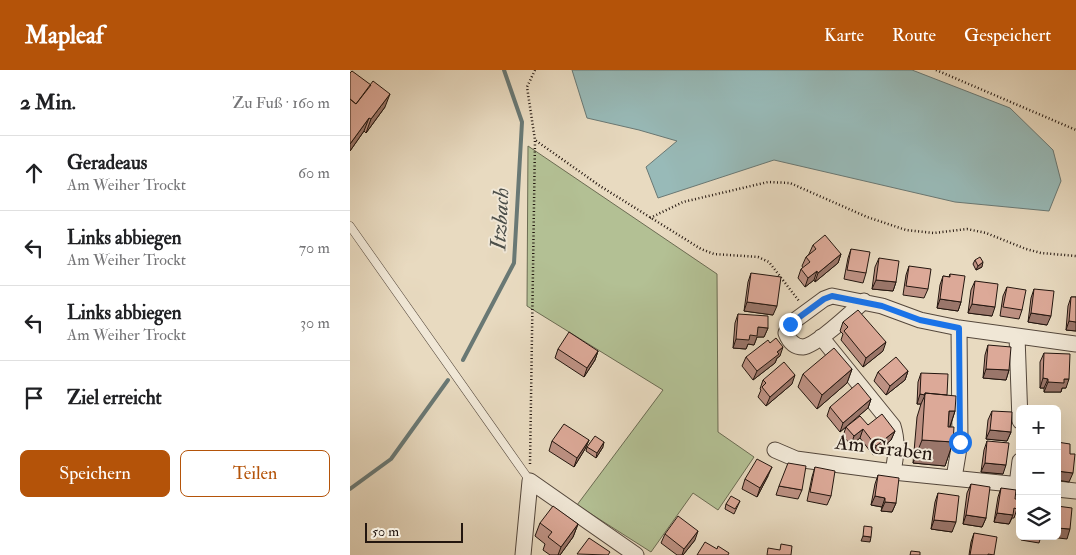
<!DOCTYPE html>
<html lang="de">
<head>
<meta charset="utf-8">
<style>
	:root { --surface:#fff; --page:#f6f6f6; --text:#202124; --muted:#757577; --line:#e0e0e0; --accent:#b45309 }
	body { margin:0; font-family:"IM FELL Double Pica",serif; background:var(--page); color:var(--text) }
	.controls { position:absolute; right:15px; bottom:15px; display:grid; overflow:hidden; border-radius:8px; box-shadow:0 5px 20px #0002 }
	.controls button { width:45px; height:45px; display:grid; place-items:center; padding:0; border:0; border-bottom:1px solid var(--line); background:var(--surface); color:var(--text); font:25px sans-serif }
	.scale { position:absolute; left:15px; bottom:12px; width:98px; box-sizing:border-box; padding-left:5px; border:2px solid #23160f; border-top:0; font-size:14px; line-height:18px; white-space:nowrap; color:#23160f; -webkit-text-stroke:4px #f0e7d6; paint-order:stroke }
	.stop { position:absolute; width:15px; height:15px; margin:-11px; border:4px solid #1a73e8; border-radius:50%; background:#fff }
	.stop.end { background:#1a73e8; border-color:#fff; box-shadow:0 1px 5px #0008 }
	.list { margin:0; padding:0; list-style:none }
	h2 { display:flex; justify-content:space-between; align-items:center; height:65px; margin:0; padding:0 20px; font-size:21px }
	h2 small { font-size:16px; font-weight:400; color:var(--muted) }
	.list li { display:grid; grid-template-columns:32px 1fr auto; gap:15px; align-items:center; box-sizing:border-box; height:75px; padding:0 20px; border-top:1px solid var(--line) }
	.list b { display:block; font-size:19px; white-space:nowrap }
	.list p { margin:0; font-size:16px; white-space:nowrap; color:var(--muted) }
	.list em { font-size:16px; font-style:normal; color:var(--muted) }
	.actions { display:flex; gap:10px; padding:15px 20px }
	.actions a { flex:1; padding:11px 0; border:1px solid var(--accent); border-radius:8px; text-align:center; font-size:18px; color:var(--accent) }
	.actions .main { background:var(--accent); color:#fff }
	.icon { flex:none; width:28px; height:28px; fill:none; stroke:currentColor; stroke-width:2; stroke-linecap:round; stroke-linejoin:round }
	.map { position:relative; flex:none; width:726px; height:485px; overflow:hidden }
	header { display:flex; align-items:center; gap:30px; box-sizing:border-box; height:70px; padding:0 25px; background:var(--accent); color:#fff }
	header strong { font-size:24px }
	nav { display:flex; gap:28px; margin-inline-start:auto; font-size:18px }
	main { display:flex }
	aside { flex:1; background:var(--surface) }
	.map>svg:first-child { display:block }
	.green { fill:#b3c094; stroke:#6b6b52 }
	.water { fill:#98bab8; stroke:#697874 }
	.lines { fill:none; stroke-linecap:round; stroke-linejoin:round }
	.stream { stroke:#697874; stroke-width:4 }
	.service-casing { stroke:#54473b; stroke-width:9 }
	.minor-casing { stroke:#54473b; stroke-width:17 }
	.path { stroke:#23160f; stroke-width:2.5; stroke-dasharray:1 2.5; stroke-linecap:butt }
	.service { stroke:#f0e7d6; stroke-width:8 }
	.minor { stroke:#f0e7d6; stroke-width:15 }
	.wall { fill:#bd9183; stroke:#23160f }
	.shaded-wall { fill:#9a766a; stroke:#23160f }
	.building { fill:#dca998; stroke:#23160f }
	.route { stroke:#1a73e8; stroke-width:6 }
	.labels { text-anchor:middle; dominant-baseline:central; stroke-width:4; stroke-linejoin:round; paint-order:stroke }
	.street-label { font-size:21px; fill:#23160f; stroke:#f0e7d6 }
	.water-label { font-size:22px; font-style:italic; fill:#4c4f4a; stroke:#f0e7d6 }
</style>
</head>
<body>
<header>
<strong>Mapleaf</strong>
<nav><a>Karte</a><a>Route</a><a>Gespeichert</a></nav>
</header>
<main>
<aside>
<h2>2 Min.<small>Zu Fuß · 160 m</small></h2>
<ul class="list">
<li><svg class="icon" aria-label="ahead" viewBox="0 0 24 24"><path d="M12 20V5M6 11l6-6 6 6"/></svg><div><b>Geradeaus</b><p>Am Weiher Trockt</p></div><em>60 m</em></li>
<li><svg class="icon" aria-label="left" viewBox="0 0 24 24"><path d="M17 20v-9H6M10 6l-5 5 5 5"/></svg><div><b>Links abbiegen</b><p>Am Weiher Trockt</p></div><em>70 m</em></li>
<li><svg class="icon" aria-label="left" viewBox="0 0 24 24"><path d="M17 20v-9H6M10 6l-5 5 5 5"/></svg><div><b>Links abbiegen</b><p>Am Weiher Trockt</p></div><em>30 m</em></li>
<li><svg class="icon" aria-label="arrive" viewBox="0 0 24 24"><path d="M6 21V4h12l-3 4 3 4H6"/></svg><div><b>Ziel erreicht</b></div></li>
</ul>
<div class="actions"><a class="main">Speichern</a><a>Teilen</a></div>
</aside>
<div class="map">
<svg width="726" height="485" viewBox="0 0 726 485">
	<rect width="100%" height="100%" fill="#e8dac0"/>
	<filter id="stains"><feTurbulence type="fractalNoise" baseFrequency=".004" numOctaves="4"/><feColorMatrix values="0 0 0 0 .2 0 0 0 0 .09 0 0 0 0 .02 0 0 0 .5 -.17"/></filter>
	<radialGradient id="worn" r=".72"><stop offset=".6" stop-color="#630" stop-opacity="0"/><stop offset="1" stop-color="#630" stop-opacity=".3"/></radialGradient>
	<path class="green" d="M178 76 367 204 368 362 404 387 368 440 343 423 301 482 227 435 313 320 177 236Z"/>
	<path class="water" d="M222 0H562L660 38 703 80 711 111 699 141 605 132 424 90 308 128 296 97 327 71 289 60 237 48Z"/>
	<g class="lines">
		<path class="stream" d="M113 290 164 193 172 52 154 0
			M0 419 41 389 98 310"/>
		<g class="service-casing">
			<path id="service" d="M0 156 180 411"/>
		</g>
		<g class="minor-casing">
			<path id="minor" d="M514 231C503 241 466 276 453 277 444 277 439 271 436 263L440 254 474 229 482 226 532 236 570 250 609 258 726 274
				M667 266 670 351
				M471 267 543 356C548 372 546 386 543 402
				M425 380 446 389 543 402 670 415
				M604 408 610 372 609 258
				M667 415 670 391
				M707 419 726 421
				M173 485 180 411 286 485"/>
		</g>
		<path class="path" d="M185 0 177 17 185 70 250 116 351 179 364 184 408 187 419 192 449 231
			M586 0 726 60
			M300 148 333 132 418 112 440 113 517 147 556 160 584 163 617 159 636 163 676 179 691 183 726 186
			M180 394 185 70"/>
		<use href="#service" class="service"/>
		<use href="#minor" class="minor"/>
	</g>
	<path class="wall" d="M0 3 35 37 16 63 14 61 0 81Z
		M463 175 491 184 488 193 465 212 464 210 455 217 448 208 451 199 453 198 452 196 456 187 459 184Z
		M501 179 516 203 513 213 494 209 498 188Z
		M529 188 546 212 543 221 522 219 525 197Z
		M625 190 632 197 626 200 623 194Z
		M559 196 578 219 574 228 553 225 556 205Z
		M401 203 423 245 394 241 398 212Z
		M600 204 611 232 608 241 587 238 590 215 593 206 599 207Z
		M625 211 642 246 618 243 621 220Z
		M657 217 672 240 669 249 650 246 653 226Z
		M684 219 697 255 678 252 681 228Z
		M721 227H726V261L716 260 718 236Z
		M388 244 418 258 414 267H407L404 275 398 274 396 279 383 278 385 253Z
		M493 252 533 281 513 297 491 270 493 264 490 261Z
		M638 275 659 300 656 310 633 308 635 285Z
		M208 279 248 281 245 290 234 307 205 288Z
		M694 283 716 318H712L711 322H694V318H690V292Z
		M430 286 427 288 425 293 403 310 392 296 396 287Z
		M502 299 497 313 467 339 448 317 453 304Z
		M558 301 555 310 536 325 524 311 528 302Z
		M571 303 597 325 605 341 600 357 603 372 595 396 563 393 567 347 571 334H567L568 312Z
		M413 310 442 314 416 336 408 327 411 320 410 319Z
		M521 329 518 338 490 362 477 346 480 337Z
		M642 341 661 362 657 371 636 369 638 350Z
		M518 355 545 361 541 370 523 385 510 368 501 375 493 366 496 357Z
		M239 370 235 379 224 397 199 381 202 371Z
		M637 371 653 404 631 402 634 380Z
		M237 377H253L246 388 236 381Z
		M465 397 481 426 477 435 457 431 462 407Z
		M528 405 546 433 542 442 531 441 532 437 521 435 525 414Z
		M418 406 407 427 392 419 395 409Z
		M621 414 636 448 632 457 613 454 617 423Z
		M429 416 452 420 448 429 426 425Z
		M651 418 665 429 667 439 664 448H662L659 454 644 452 648 427Z
		M588 423 602 462 581 459 585 432Z
		M390 431 384 444 375 439 376 434Z
		M190 453 228 454 223 467 210 485H200L193 480 195 474 185 466Z
		M624 463 644 485H619L621 472Z
		M315 464 345 470 333 485H327L311 473Z
		M672 466H691L689 473 671 470Z"/>
	<path class="shaded-wall" d="M40 24 35 37 16 63 21 49Z
		M19 48 14 61 0 81V74Z
		M491 184 488 193 465 212 468 203Z
		M633 192 632 197 626 200 628 196Z
		M467 201 464 210 455 217 458 208Z
		M526 210 546 212 543 221 522 219Z
		M590 229 611 232 608 241 587 238Z
		M397 232 427 236 423 245 394 241Z
		M622 234 645 237 642 246 618 243Z
		M681 243 701 246 697 255 678 252Z
		M719 251 726 252V261L716 260Z
		M408 257 418 258 414 267H407L404 275 398 274 396 279 383 278 386 269 400 265Z
		M536 272 533 281 513 297 516 288Z
		M433 277 430 286 427 288 425 293 403 310 407 301 427 282Z
		M248 281 245 290 234 307 237 298Z
		M502 299 497 313 467 339 472 325Z
		M636 299 659 300 656 310 633 308Z
		M558 301 555 310 536 325 540 316Z
		M445 305 442 314 416 336 420 327Z
		M693 308 698 309 694 318H690Z
		M714 309H719L716 318H712L711 322H694L698 312Z
		M570 324 575 325 571 334H567Z
		M521 329 518 338 490 362 493 353Z
		M599 341H605L597 365Z
		M513 359 510 368 501 375 504 366Z
		M640 360 661 362 657 371 636 369Z
		M545 361 541 370 523 385 526 376Z
		M239 370 235 379 224 397 227 388Z
		M572 370 603 372 595 396 563 393Z
		M254 372 253 377 246 388 247 383Z
		M635 393 656 395 653 404 631 402Z
		M422 397 418 406 407 427 410 418Z
		M707 401 723 403 719 412 707 410Z
		M525 426 535 428 532 437 521 435Z
		M535 432 546 433 542 442 531 441Z
		M647 443 663 445 659 454 644 452Z
		M616 445 636 448 632 457 613 454Z
		M584 450 606 452 602 462 581 459Z
		M228 454 223 467 210 485H208L211 477Z
		M707 458 720 459 717 469 700 467 707 466Z
		M348 461 345 470 333 485H332L334 479Z
		M513 466 521 467 520 472 511 471Z"/>
	<path class="building" d="M2 1 21 15 6 34 0 29V3Z
		M23 11 40 24 21 49 19 48 0 74V29L6 34Z
		M475 165 491 184 468 203 467 201 458 208 451 199 460 192 456 187 466 179 463 175Z
		M501 179 520 182 516 203 497 200Z
		M630 187 633 192 628 196 625 190Z
		M529 188 549 191 546 212 526 210Z
		M559 196 581 199 578 219 556 216Z
		M401 203 431 207 427 236 397 232Z
		M600 204 615 206 611 232 590 229 593 206 600 207Z
		M625 211 648 214 645 237 622 234Z
		M657 217 676 220 672 240 653 237Z
		M684 219 704 221 701 246 681 243Z
		M721 227H726V252L719 251Z
		M508 240 536 272 516 288 494 261 498 257 493 252Z
		M388 244 418 246V258L408 257 407 266 400 265 399 270 386 269Z
		M219 262 248 281 237 298 208 279Z
		M426 268 433 277 427 282 429 284 407 301 396 287 418 270 420 273Z
		M638 275 661 277 659 300 636 299Z
		M484 278 502 299 472 325 453 304Z
		M694 283 720 284 719 309H714V313L698 312V309L693 308Z
		M546 287 558 301 540 316 528 302Z
		M434 292 445 305 420 327 412 317 416 313 413 310Z
		M571 303 598 304 597 325 575 323V325L570 324Z
		M508 313 521 329 493 353 480 337Z
		M575 323 606 326 605 341H599L598 357H604L603 372 572 370Z
		M642 341 662 342 661 362 640 360Z
		M532 344 545 361 526 376 513 359 504 366 496 357 510 346 518 355Z
		M214 354 239 370 227 388 202 371Z
		M245 366 254 372 247 383 237 377Z
		M637 371 659 373 656 395 635 393Z
		M707 372 720 374V384H725L723 403 707 401Z
		M407 389 422 397 410 418 395 409Z
		M438 393 456 396 452 420 429 416Z
		M465 397 485 401 481 426 460 422Z
		M528 405 549 408 546 433 535 432V428L525 426Z
		M621 414 640 417 636 448 616 445Z
		M651 418 666 420 665 429H668L667 439 664 438 663 445 647 443Z
		M588 423 609 426 606 452 584 450Z
		M381 426 390 431 385 439 376 434Z
		M203 436 228 454 211 477 198 467 202 462 190 453Z
		M707 436 722 438 720 459 707 458Z
		M328 446 348 461 334 479 315 464Z
		M514 456 522 457 521 467 513 466Z
		M624 463 647 467 644 485 638 484V485H620Z
		M239 468 260 482 258 485 227 484Z
		M355 472 367 479 368 476 379 483 378 485H347Z
		M431 474 442 476 441 485H417L418 478 430 480Z
		M561 481 570 482V485H560Z"/>
	<g class="lines">
		<path class="route" d="M440 254 474 229 482 226 532 236 570 250 609 258 610 372"/>
	</g>
	<g class="labels">
		<g class="street-label">
			<text transform="translate(534 378) rotate(7)">Am Graben</text>
		</g>
		<g class="water-label">
			<text transform="translate(150 149) rotate(-87)">Itzbach</text>
		</g>
	</g>
	<rect width="100%" height="100%" filter="url(#stains)"/>
	<rect width="100%" height="100%" fill="url(#worn)"/>
</svg>
<div class="controls">
<button>+</button>
<button>−</button>
<button><svg class="icon" aria-label="layers" viewBox="0 0 24 24"><path d="M12 4l9 5-9 5-9-5zM3 14l9 5 9-5"/></svg></button>
</div>
<div class="scale">50 m</div>
<div class="stop" style="left:610px;top:372px"></div>
<div class="stop end" style="left:440px;top:254px"></div>
</div>
</main>
</body>
</html>
